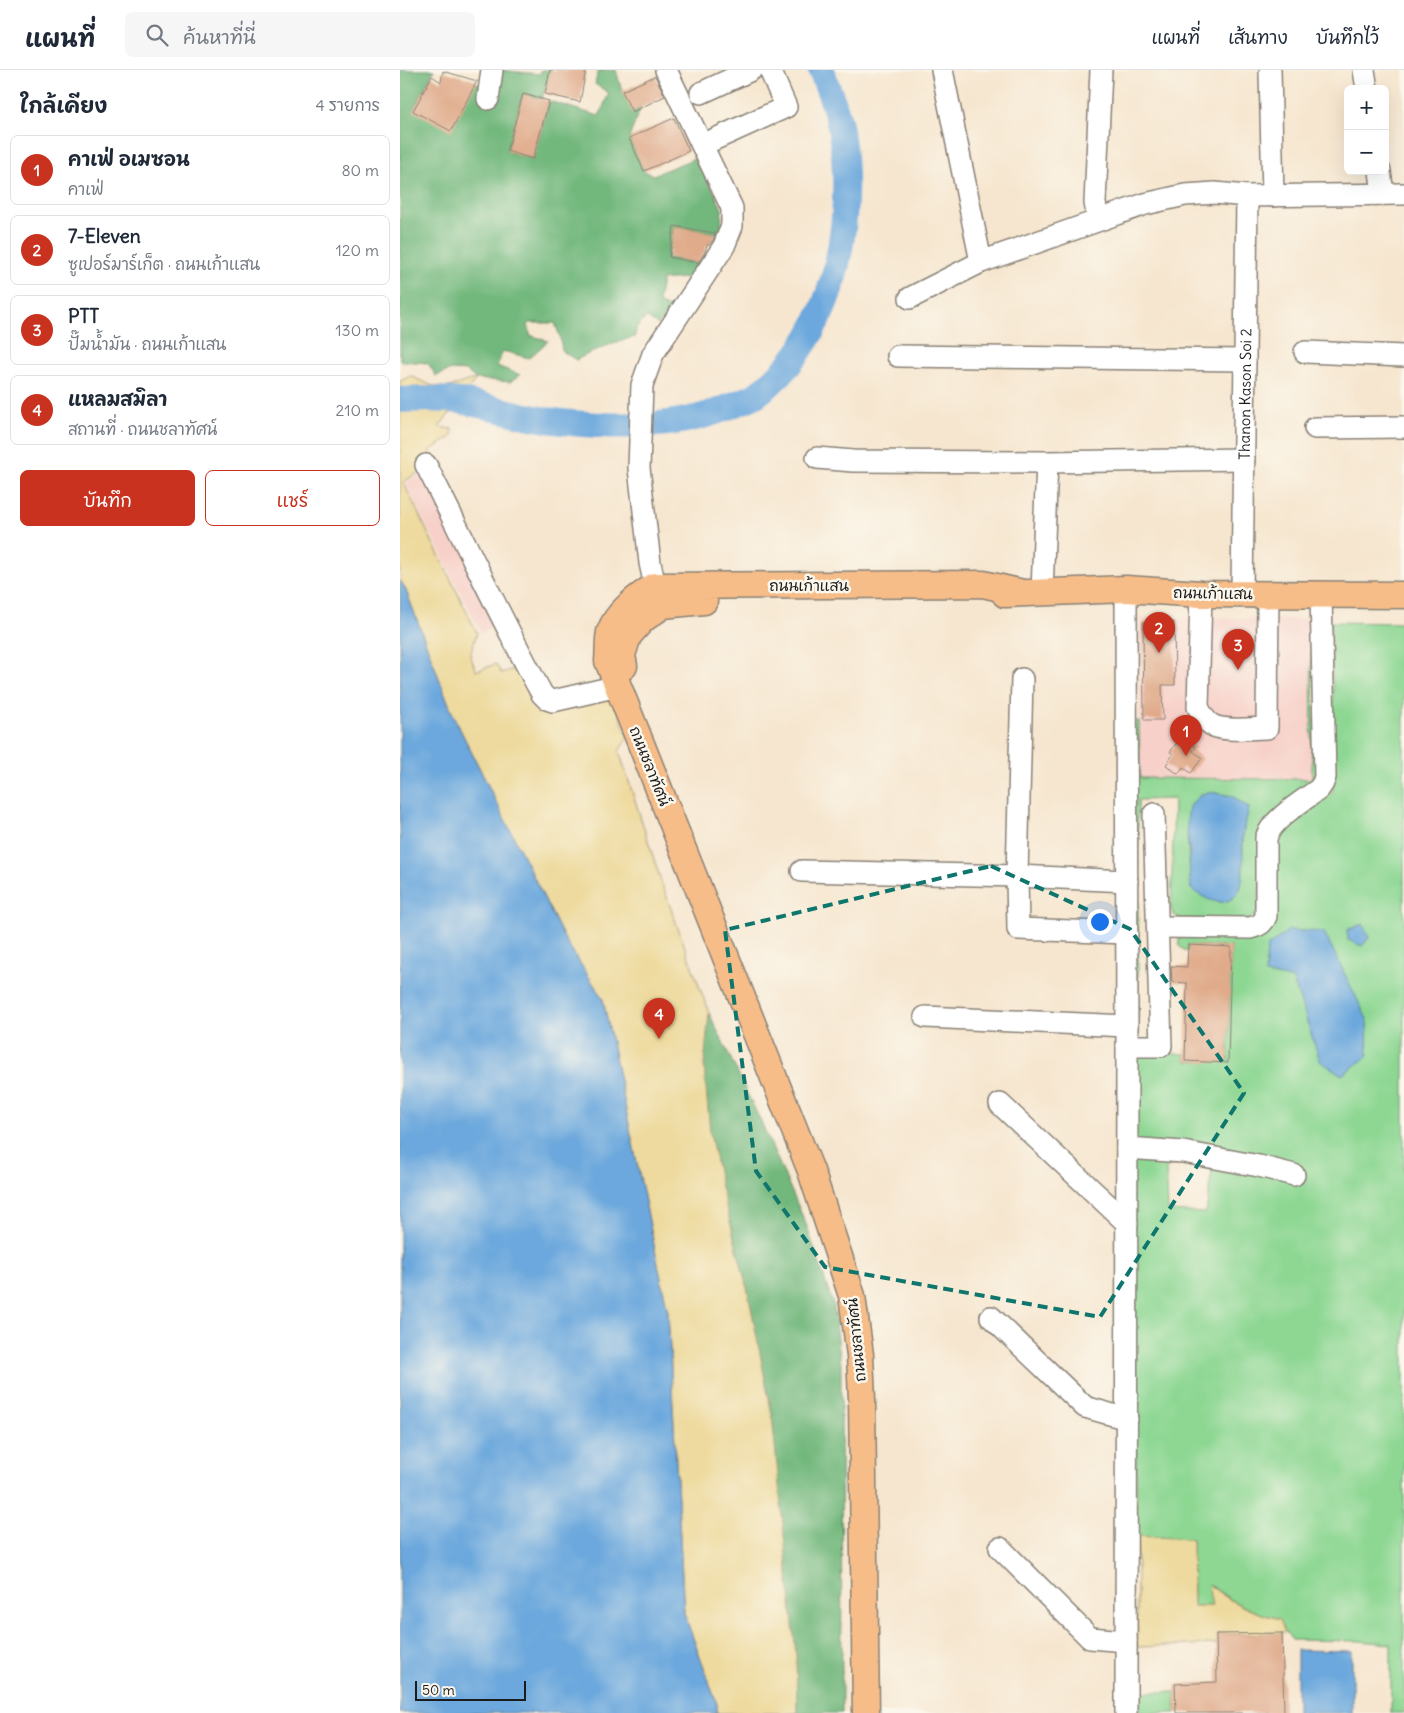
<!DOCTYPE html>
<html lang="th">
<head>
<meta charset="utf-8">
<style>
	:root { --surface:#fff; --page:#f6f6f7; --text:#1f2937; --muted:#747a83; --line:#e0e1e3; --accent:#c8321e }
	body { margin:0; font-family:Delius,"Playpen Sans Thai",sans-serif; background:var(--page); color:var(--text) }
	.controls { position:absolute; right:15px; top:15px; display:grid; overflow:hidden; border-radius:8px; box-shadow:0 5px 20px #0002 }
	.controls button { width:45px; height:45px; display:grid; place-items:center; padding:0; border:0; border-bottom:1px solid var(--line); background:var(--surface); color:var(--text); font:25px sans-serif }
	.scale { position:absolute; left:15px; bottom:12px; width:111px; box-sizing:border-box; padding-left:5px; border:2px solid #1c1c1c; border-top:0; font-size:14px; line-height:18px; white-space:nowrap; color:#1c1c1c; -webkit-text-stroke:4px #fbf7ec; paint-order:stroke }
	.you { position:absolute; left:699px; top:851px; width:18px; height:18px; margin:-12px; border:4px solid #fff; border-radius:50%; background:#1a73e8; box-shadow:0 0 0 8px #1a73e833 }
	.badge { display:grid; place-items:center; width:32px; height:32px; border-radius:50%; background:var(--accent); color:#fff; font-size:16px; font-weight:700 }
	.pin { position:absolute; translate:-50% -41px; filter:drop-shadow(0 1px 2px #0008) }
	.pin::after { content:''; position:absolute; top:26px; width:18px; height:15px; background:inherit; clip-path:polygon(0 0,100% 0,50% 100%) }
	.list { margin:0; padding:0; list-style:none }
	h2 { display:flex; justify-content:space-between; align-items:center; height:65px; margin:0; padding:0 20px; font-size:21px }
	h2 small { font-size:16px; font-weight:400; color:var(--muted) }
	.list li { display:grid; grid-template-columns:32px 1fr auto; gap:15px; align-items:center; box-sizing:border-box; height:70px; margin:0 10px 10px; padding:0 10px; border:1px solid var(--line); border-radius:8px }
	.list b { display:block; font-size:19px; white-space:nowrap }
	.list p { margin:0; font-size:16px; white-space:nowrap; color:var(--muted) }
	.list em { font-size:16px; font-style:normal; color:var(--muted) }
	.actions { display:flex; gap:10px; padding:15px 20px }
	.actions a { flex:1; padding:11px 0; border:1px solid var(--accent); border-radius:8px; text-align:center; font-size:18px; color:var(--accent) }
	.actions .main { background:var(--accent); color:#fff }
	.icon { flex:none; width:28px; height:28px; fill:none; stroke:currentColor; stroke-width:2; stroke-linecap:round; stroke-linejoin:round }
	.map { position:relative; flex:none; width:1004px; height:1643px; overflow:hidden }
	header { display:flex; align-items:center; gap:30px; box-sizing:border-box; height:70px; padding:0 25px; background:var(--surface); border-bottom:1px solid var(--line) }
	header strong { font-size:24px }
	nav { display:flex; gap:28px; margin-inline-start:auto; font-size:18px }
	.search { width:350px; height:45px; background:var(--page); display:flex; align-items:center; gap:12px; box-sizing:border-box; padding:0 18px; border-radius:8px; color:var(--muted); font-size:19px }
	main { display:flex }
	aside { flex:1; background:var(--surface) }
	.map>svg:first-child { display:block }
	.built { fill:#f7d1c9 }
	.green { fill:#8dd793; stroke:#547a58; fill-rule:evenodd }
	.forest { fill:#72b87d; stroke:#476a4c }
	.sand { fill:#eeda9e; stroke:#857b5d }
	.water { fill:#6ca8dd; stroke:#44627c }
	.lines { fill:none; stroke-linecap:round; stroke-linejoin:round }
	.river { stroke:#6ca8dd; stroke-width:26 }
	.building { fill:#e0ab8b }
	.minor-casing { stroke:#898176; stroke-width:24 }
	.major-casing { stroke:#898176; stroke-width:29 }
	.minor { stroke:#fff; stroke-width:21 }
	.major { stroke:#f7bd88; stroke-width:26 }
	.marked { fill:none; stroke:#0f766e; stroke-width:4; stroke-dasharray:10 6; stroke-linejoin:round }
	.labels { text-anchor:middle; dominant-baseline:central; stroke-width:5; stroke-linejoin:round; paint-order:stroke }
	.street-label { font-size:15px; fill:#1c1c1c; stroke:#fbf7ec }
</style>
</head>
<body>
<header>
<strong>แผนที่</strong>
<div class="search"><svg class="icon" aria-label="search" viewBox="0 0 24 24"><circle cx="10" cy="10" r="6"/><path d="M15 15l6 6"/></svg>ค้นหาที่นี่</div>
<nav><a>แผนที่</a><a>เส้นทาง</a><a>บันทึกไว้</a></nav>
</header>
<main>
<aside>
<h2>ใกล้เคียง<small>4 รายการ</small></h2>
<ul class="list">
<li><span class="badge">1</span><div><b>คาเฟ่ อเมซอน</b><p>คาเฟ่</p></div><em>80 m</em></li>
<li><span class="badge">2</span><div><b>7-Eleven</b><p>ซูเปอร์มาร์เก็ต · ถนนเก้าแสน</p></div><em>120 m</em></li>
<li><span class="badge">3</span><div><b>PTT</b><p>ปั๊มน้ำมัน · ถนนเก้าแสน</p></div><em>130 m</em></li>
<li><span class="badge">4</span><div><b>แหลมสมิลา</b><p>สถานที่ · ถนนชลาทัศน์</p></div><em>210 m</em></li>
</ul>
<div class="actions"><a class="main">บันทึก</a><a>แชร์</a></div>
</aside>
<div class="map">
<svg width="1004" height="1643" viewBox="0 0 1004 1643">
	<rect width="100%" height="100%" fill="#fbf7ec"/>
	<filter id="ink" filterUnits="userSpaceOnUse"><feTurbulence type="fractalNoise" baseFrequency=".02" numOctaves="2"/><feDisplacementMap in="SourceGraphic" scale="10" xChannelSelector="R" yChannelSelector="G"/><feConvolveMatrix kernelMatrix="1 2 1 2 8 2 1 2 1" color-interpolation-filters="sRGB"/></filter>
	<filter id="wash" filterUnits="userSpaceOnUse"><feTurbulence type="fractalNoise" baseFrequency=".0096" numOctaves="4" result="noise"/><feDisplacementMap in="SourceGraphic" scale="20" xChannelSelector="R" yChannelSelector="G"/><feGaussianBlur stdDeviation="1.12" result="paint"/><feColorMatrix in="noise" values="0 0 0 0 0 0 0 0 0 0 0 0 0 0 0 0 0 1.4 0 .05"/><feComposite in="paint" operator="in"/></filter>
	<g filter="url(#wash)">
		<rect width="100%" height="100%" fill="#f6e6cf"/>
		<path class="built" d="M26 402 102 553 81 563 5 413Z
			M739 548 911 549 912 709 740 708Z"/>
		<path class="green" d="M911 549 917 710 864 753 858 839 855 846 849 850 781 849 775 846 771 840 774 729 738 730V968L732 969 735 651H739L740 708 912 709ZM809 722 832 726 849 738 843 763 842 807 791 819 787 763 801 724Z
			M931 552 1004 553V1643H991V1574L959 1571 892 1570 885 1561 880 1549C851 1542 833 1533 809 1514L812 1536H793L792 1469 737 1466 732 1084 777 1088V1095L766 1096 768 1141 806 1143 812 1100 792 1096 796 1088 852 1099 903 1112 885 1098 732 1073 736 983 785 984V991L828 992 831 877 788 875 787 882 779 876V868L788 865 857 869 874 856V773L881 763 917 737 932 722 935 707ZM893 909 942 1005 905 944Z
			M740 1622H775L776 1643H739Z"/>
		<path class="forest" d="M0 0H34L13 41 60 11 80 14 98 0 140 4 141 0H151L142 29 123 24 107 81 133 89 149 31 199 46 209 23 195 14 198 1 216 0 222 21 241 37 229 68 244 101 253 105 298 87 322 139 321 162 315 163 274 156 267 188 303 194 295 207 262 210 258 233 272 239 258 255 246 247 236 259 235 267C214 272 195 280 176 290L162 281 160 267 155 253H128L130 265 148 271 129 288 103 281 97 296 120 305 110 312 76 309 66 301 51 300 36 306 28 293 0 291Z
			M309 943 362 1054 406 1154 434 1237 441 1294 442 1643H397L396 1585 372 1345 348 1222 321 1117 310 1063 304 995Z"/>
		<path class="sand" d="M11 306C23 312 35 319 49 317 58 315 67 310 76 309L39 357 52 359V367L29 381 34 394 3 412 77 563 70 585 76 601 96 594 101 603 121 597 145 632 211 624 228 667 219 681 262 814 309 943 304 995 310 1063 321 1117 348 1222 372 1345 396 1585 397 1643H317V1634L284 1543 268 1242 203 929 164 868 53 645 5 518 0 510V311Z
			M737 1466 792 1469 793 1536H812L808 1514C832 1533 850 1542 880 1549L885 1561 882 1563 817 1564V1574L737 1577Z"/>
		<path class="water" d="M0 510 5 518 53 645 164 868 203 929 268 1242 284 1543 317 1634V1643H0Z
			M809 722 832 726 849 738C847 747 844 756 843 765 842 777 845 809 840 819 828 842 806 830 791 819 789 805 790 792 789 779 787 757 781 730 809 722Z
			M963 854 969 868 962 876 948 870 947 860Z
			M889 860 924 862 967 949 968 986 942 1005 920 991 893 909 865 904 867 877Z
			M897 1580 952 1581V1643H897Z"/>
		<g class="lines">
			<path class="river" d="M0 330C20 329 41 328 60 331 75 333 90 338 105 341 126 347 149 351 172 353 226 358 285 358 335 334 342 331 350 329 356 325 391 300 415 263 429 222 446 172 449 114 441 61 438 41 428 19 421 0"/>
		</g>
		<g id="blocks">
			<path class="building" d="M150 0H186L180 32 145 24Z
				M43 1 77 11 51 61 13 41 32 6 41 12Z
				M255 6 265 26 232 42 222 21Z
				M123 24 149 31 133 89 107 81Z
				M274 48 289 81 244 101 229 68Z
				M274 156 315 163 313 170 309 175H307L305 182 298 193 269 187Z
				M743 552H774L775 615H762L763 650H744Z
				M781 667 796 677 793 681 802 688 791 703 783 697 778 704 766 695 773 684 770 682Z
				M788 875 831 877 828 993 785 991 787 913 772 912 771 896 787 897Z
				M882 1563 884 1643H776L775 1614 817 1612 816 1564Z"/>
		</g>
	</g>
	<g filter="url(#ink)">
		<use href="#blocks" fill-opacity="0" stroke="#898176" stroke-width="1"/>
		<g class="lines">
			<g class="minor-casing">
				<g id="minor">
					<path d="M542 0 581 192"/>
					<path d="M870 0 873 126"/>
					<path d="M964 0 967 19"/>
					<path d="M301 23 351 0"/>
					<path d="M88 29 92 0"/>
					<path d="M302 75 386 37 370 0"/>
					<path d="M980 101 983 124"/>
					<path d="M698 150 695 133 701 0"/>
					<path d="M510 228 581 192 745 134 785 125 815 123 847 126 1004 124"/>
					<path d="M905 282 1004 286"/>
					<path d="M498 286 845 290"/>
					<path d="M915 358 1004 357"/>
					<path d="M417 388 453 391 647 392 844 389"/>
					<path d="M26 395C65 471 101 549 142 624L147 629 153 631 218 616"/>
					<path d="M726 519 727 976 726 1643"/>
					<path d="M642 522 647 392"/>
					<path id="s1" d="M842 523 847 126"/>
					<path d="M801 524 798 637C801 643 804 649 809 653 820 663 853 658 867 658L868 524"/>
					<path d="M261 530 255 516 250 493 239 398 242 315 253 284 324 176 332 156V138L266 0"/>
					<path d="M622 609 617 806 618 859 727 863"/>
					<path d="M402 801 617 806 727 811"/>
					<path d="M758 857 850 858C858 856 863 854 866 846V768C872 749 903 731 919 719L923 713 925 707 921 524"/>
					<path d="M525 947 727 956"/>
					<path d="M727 976H761L754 744"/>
					<path d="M600 1034 727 1153"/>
					<path d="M727 1078 783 1082 859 1096 894 1105"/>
					<path d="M591 1247 685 1337 727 1349"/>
					<path d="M600 1478 690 1568 726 1571"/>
				</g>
			</g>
			<g class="major-casing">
				<path id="major" d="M605 524 726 519 801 524 1004 525
					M224 596 222 585 228 566 243 549 263 535 304 531
					M466 1643 462 1330 460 1285 452 1226 411 1101 208 591C209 582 208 570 210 562 217 542 238 527 255 516L583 514 623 523"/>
			</g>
			<use href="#minor" class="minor"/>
			<use href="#major" class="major"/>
		</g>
	</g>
	<path class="marked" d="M591 796 730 859 844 1023 700 1247 425 1197 356 1101 325 860Z"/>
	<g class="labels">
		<g class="street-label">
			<text stroke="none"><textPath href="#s1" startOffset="199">Thanon Kason Soi 2</textPath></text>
			<text x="409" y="515">ถนนเก้าแสน</text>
			<text transform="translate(813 523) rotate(1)">ถนนเก้าแสน</text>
			<text transform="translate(250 696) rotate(68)">ถนนชลาทัศน์</text>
			<text transform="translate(456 1270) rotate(-96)">ถนนชลาทัศน์</text>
		</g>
	</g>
</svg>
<div class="controls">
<button>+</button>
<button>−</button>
</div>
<div class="scale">50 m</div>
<div class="you"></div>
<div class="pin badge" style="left:786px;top:686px">1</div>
<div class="pin badge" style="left:759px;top:583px">2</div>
<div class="pin badge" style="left:838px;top:600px">3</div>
<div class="pin badge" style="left:259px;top:969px">4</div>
</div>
</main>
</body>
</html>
